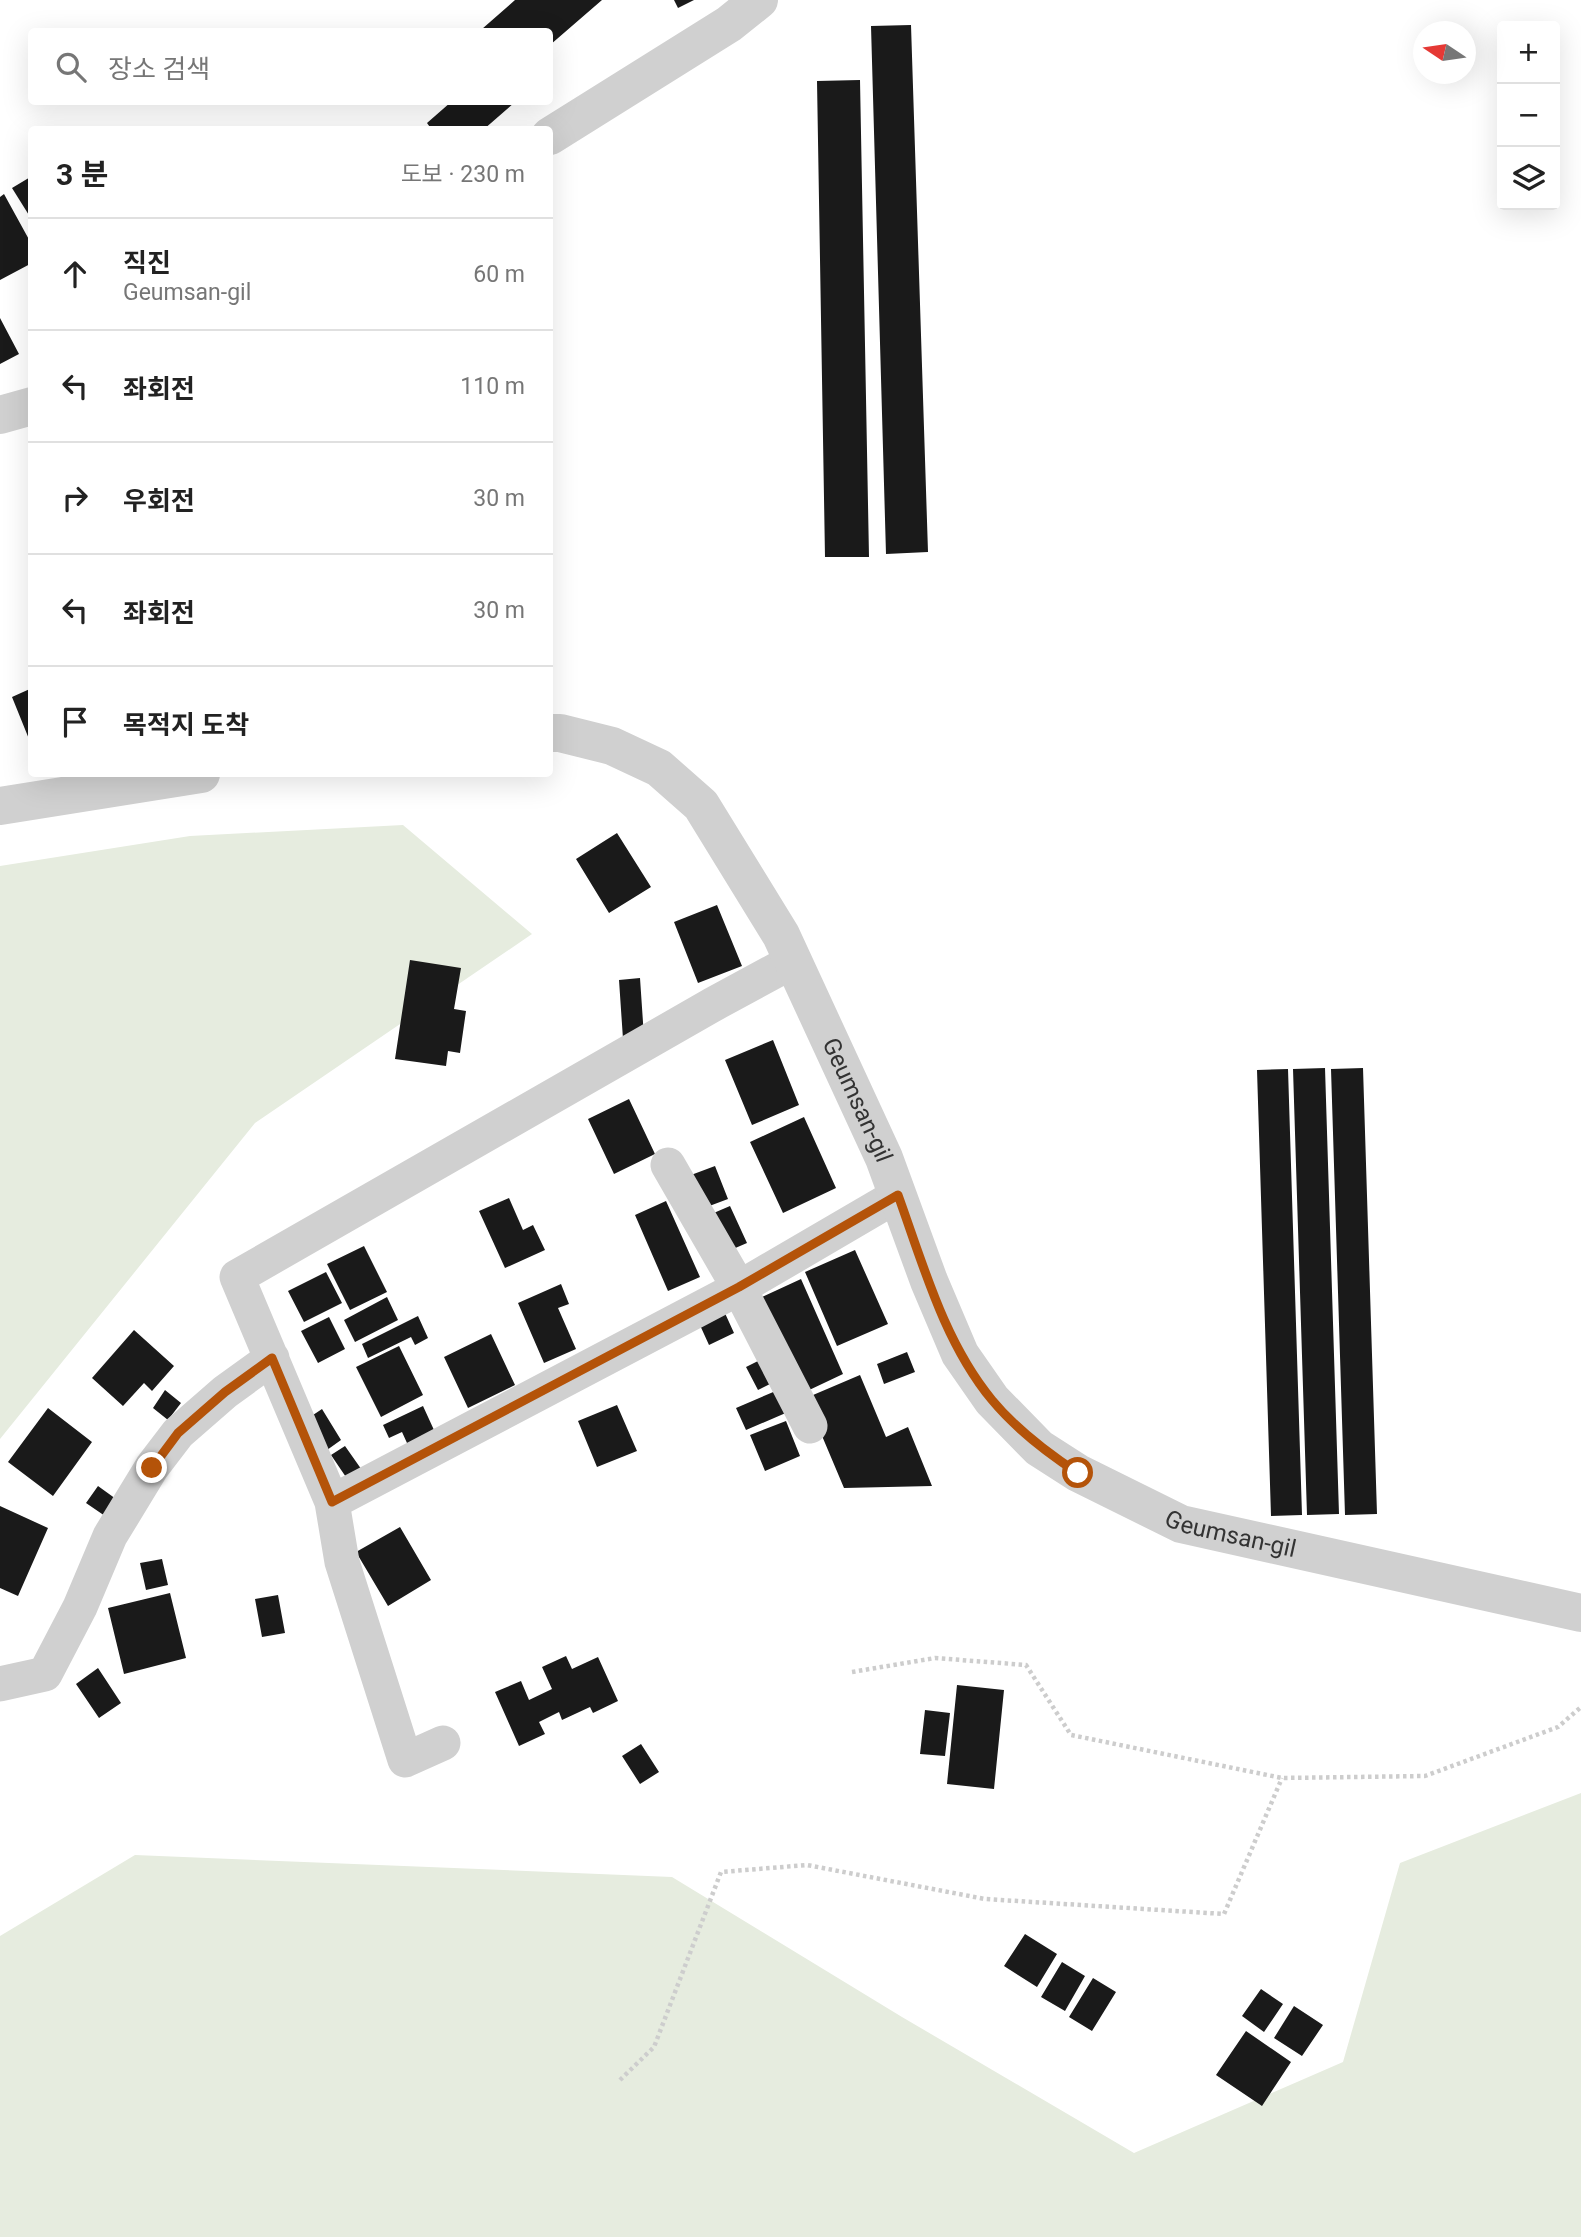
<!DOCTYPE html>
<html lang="ko">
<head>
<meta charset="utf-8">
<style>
	:root { --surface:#fff; --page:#f2f2f2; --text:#222; --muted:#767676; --line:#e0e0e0 }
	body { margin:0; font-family:Roboto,"Noto Sans KR",sans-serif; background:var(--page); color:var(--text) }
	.controls { position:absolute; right:21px; top:21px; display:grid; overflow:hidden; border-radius:7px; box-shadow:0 7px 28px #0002 }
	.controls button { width:63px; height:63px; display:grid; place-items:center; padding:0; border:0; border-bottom:2px solid var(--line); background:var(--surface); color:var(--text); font:35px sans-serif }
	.compass { position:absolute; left:1413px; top:21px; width:63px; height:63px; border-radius:50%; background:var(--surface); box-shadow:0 7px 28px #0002; rotate:283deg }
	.stop { position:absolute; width:21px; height:21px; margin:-16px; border:5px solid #b45309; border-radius:50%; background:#fff }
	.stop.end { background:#b45309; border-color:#fff; box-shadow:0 2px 7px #0008 }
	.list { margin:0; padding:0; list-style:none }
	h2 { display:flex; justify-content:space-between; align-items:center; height:91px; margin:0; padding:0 28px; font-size:30px }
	h2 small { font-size:23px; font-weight:400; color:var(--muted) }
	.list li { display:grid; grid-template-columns:46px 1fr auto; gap:21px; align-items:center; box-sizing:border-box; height:112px; padding:0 28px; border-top:2px solid var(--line) }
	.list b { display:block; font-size:26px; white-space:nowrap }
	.list p { margin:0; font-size:23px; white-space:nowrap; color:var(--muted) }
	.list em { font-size:23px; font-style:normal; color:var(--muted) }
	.icon { flex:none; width:38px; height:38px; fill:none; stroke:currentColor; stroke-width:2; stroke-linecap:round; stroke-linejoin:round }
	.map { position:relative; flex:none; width:1581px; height:2237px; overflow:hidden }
	.search { position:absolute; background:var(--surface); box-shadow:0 7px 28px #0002; left:28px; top:28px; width:525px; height:77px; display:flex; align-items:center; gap:18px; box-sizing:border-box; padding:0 24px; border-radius:7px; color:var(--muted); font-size:26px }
	.panel { position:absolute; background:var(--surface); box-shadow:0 7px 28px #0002; left:28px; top:126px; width:525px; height:651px; border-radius:7px }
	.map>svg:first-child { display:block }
	.green { fill:#e6ecdf }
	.building { fill:#1a1a1a }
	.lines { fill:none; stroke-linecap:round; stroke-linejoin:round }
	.path { stroke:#cdcdcd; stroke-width:4.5; stroke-dasharray:3.5 3.5; stroke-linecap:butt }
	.minor { stroke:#d0d0d0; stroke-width:35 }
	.tertiary { stroke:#d0d0d0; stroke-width:38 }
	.route { stroke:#b45309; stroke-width:9 }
	.labels { text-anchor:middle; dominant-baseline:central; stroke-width:7; stroke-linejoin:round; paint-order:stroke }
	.street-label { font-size:24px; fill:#333; stroke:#fff }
</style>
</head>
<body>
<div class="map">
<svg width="1581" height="2237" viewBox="0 0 1581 2237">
	<rect width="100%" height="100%" fill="#fff"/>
	<path class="green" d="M403 825 532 934 255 1123 0 1439V866L190 836Z
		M1581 1793V2237H0V1936L135 1855 672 1877 902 2017 1134 2153 1343 2062 1400 1863Z"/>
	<path class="building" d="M515 0H602L550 45V32H484L482 29Z
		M674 0H694L678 8Z
		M911 25 928 552 886 554 871 26Z
		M860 80 869 557H825L817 81Z
		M451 102H515L483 130H432L427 123Z
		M32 176V220L12 188Z
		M4 194 32 245V263L0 280V197Z
		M0 318 19 354 0 364Z
		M32 688V743L31 744 12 697Z
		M617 833 651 887 609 913 576 859Z
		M717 905 742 966 698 983 674 922Z
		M410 960 461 968 454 1009 466 1011 460 1053 448 1051 446 1066 395 1059Z
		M640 978 644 1037 623 1039 619 980Z
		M773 1040 799 1105 752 1125 725 1060Z
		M1325 1068 1339 1514 1307 1515 1293 1069Z
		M1363 1068 1377 1514 1345 1515 1331 1069Z
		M1288 1069 1302 1515 1271 1516 1257 1070Z
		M629 1099 655 1154 614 1174 588 1119Z
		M804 1117 836 1188 783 1213 750 1142Z
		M715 1166 728 1199 704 1208 691 1175Z
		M509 1198 523 1230 533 1225 545 1250 505 1268 479 1211Z
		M666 1201 700 1277 668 1291 635 1215Z
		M730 1206 747 1243 726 1252 709 1215Z
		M364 1246 387 1292 350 1310 327 1264Z
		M855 1250 888 1324 837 1346 805 1272Z
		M326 1272 342 1303 304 1322 288 1291Z
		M801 1279 843 1374 805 1392 762 1297Z
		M561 1284 569 1304 558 1308 576 1349 544 1363 518 1303Z
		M387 1297 398 1320 355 1342 344 1320Z
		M724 1311 734 1333 709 1345 699 1323Z
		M418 1316 428 1338 415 1345 411 1337 368 1358 362 1344Z
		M329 1317 345 1349 318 1363 301 1331Z
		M134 1330 174 1366 152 1391 144 1383 123 1406 92 1378Z
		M491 1334 515 1385 468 1408 444 1357Z
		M399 1346 423 1395 381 1417 356 1367Z
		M907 1352 915 1372 884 1384 877 1364Z
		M764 1358 776 1381 758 1390 746 1367Z
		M860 1375 886 1437 908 1427 932 1486 844 1488 806 1398Z
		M165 1390 181 1403 168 1420 153 1408Z
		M778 1390 788 1412 746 1430 736 1408Z
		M617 1405 637 1451 597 1467 578 1421Z
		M423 1406 439 1441 412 1454 402 1432 389 1438 383 1425Z
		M48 1408 92 1442 53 1496 8 1462Z
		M322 1409 341 1440 327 1450 307 1419Z
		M786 1421 800 1456 765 1471 750 1435Z
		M345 1446 364 1473 350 1483 331 1455Z
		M98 1486 116 1499 105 1516 86 1503Z
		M0 1506 48 1528 18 1596 0 1588Z
		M400 1527 431 1580 388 1606 356 1552Z
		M162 1559 168 1585 146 1590 140 1563Z
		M170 1593 186 1658 124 1674 108 1608Z
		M278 1595 285 1633 262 1637 255 1599Z
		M566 1656 572 1669 598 1657 618 1701 593 1713 590 1707 562 1720 559 1712 539 1722 545 1734 519 1746 495 1692 521 1681 529 1700 552 1689 542 1667Z
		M98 1668 121 1703 99 1718 76 1684Z
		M957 1685 1004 1690 994 1789 947 1784Z
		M925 1710 950 1713 945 1756 920 1754Z
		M641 1744 659 1772 640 1784 622 1756Z
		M1025 1934 1057 1954 1037 1987 1004 1966Z
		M1062 1962 1085 1976 1065 2011 1041 1997Z
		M1093 1978 1116 1992 1092 2031 1069 2017Z
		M1261 1989 1283 2004 1264 2032 1242 2016Z
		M1294 2006 1323 2025 1302 2056 1274 2038Z
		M1246 2031 1291 2062 1262 2106 1216 2075Z"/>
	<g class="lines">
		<path class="path" d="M852 1672 935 1658 1026 1665 1071 1735 1282 1778 1425 1776 1558 1727 1581 1707
			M620 2080 654 2047 721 1872 807 1865 985 1899 1224 1914 1282 1778"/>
		<path class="minor" d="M793 961 712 1005 237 1277 332 1502 739 1288 898 1195
			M668 1165 739 1288 810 1426
			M332 1502 342 1562 405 1760 443 1743
			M0 1684 45 1674 80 1607 110 1536 152 1467 178 1433 225 1392 272 1358"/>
		<g class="tertiary">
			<path d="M550 136 729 24 759 0"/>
			<path d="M0 415 32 406"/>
			<path id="s1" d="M550 733H560L612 746 659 768 701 805 781 935 884 1158 929 1281 960 1354 992 1400 1039 1448 1078 1473 1181 1524 1581 1613"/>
			<path d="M0 806 201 774"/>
		</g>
	</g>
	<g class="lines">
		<path class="route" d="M152 1468 178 1433 225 1392 272 1358 332 1502 739 1287 898 1195C923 1264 944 1342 992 1400 1016 1429 1046 1452 1078 1473"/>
	</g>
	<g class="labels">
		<g class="street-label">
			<text stroke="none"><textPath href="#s1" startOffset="506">Geumsan-gil</textPath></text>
			<text stroke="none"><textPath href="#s1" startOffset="1115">Geumsan-gil</textPath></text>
		</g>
	</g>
</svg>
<div class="controls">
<button>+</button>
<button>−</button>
<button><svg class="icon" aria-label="layers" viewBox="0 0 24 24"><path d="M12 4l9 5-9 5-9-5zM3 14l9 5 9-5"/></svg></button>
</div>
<svg class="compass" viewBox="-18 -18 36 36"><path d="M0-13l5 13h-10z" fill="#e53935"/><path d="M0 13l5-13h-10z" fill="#767676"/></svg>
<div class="stop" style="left:1078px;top:1473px"></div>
<div class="stop end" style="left:152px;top:1468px"></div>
<div class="search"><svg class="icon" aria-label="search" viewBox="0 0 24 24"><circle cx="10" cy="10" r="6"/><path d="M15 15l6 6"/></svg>장소 검색</div>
<section class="panel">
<h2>3 분<small>도보 · 230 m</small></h2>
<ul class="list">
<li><svg class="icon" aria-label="ahead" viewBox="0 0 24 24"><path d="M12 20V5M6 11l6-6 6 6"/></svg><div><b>직진</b><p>Geumsan-gil</p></div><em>60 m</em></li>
<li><svg class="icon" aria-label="left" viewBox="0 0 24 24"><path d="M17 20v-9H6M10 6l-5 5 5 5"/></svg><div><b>좌회전</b></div><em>110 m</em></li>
<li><svg class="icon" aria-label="right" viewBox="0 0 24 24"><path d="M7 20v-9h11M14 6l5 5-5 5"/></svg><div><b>우회전</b></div><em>30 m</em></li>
<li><svg class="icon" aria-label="left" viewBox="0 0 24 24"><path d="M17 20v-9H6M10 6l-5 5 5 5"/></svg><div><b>좌회전</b></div><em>30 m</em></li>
<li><svg class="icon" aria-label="arrive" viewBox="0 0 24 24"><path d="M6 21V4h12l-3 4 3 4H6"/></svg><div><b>목적지 도착</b></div></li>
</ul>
</section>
</div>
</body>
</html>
